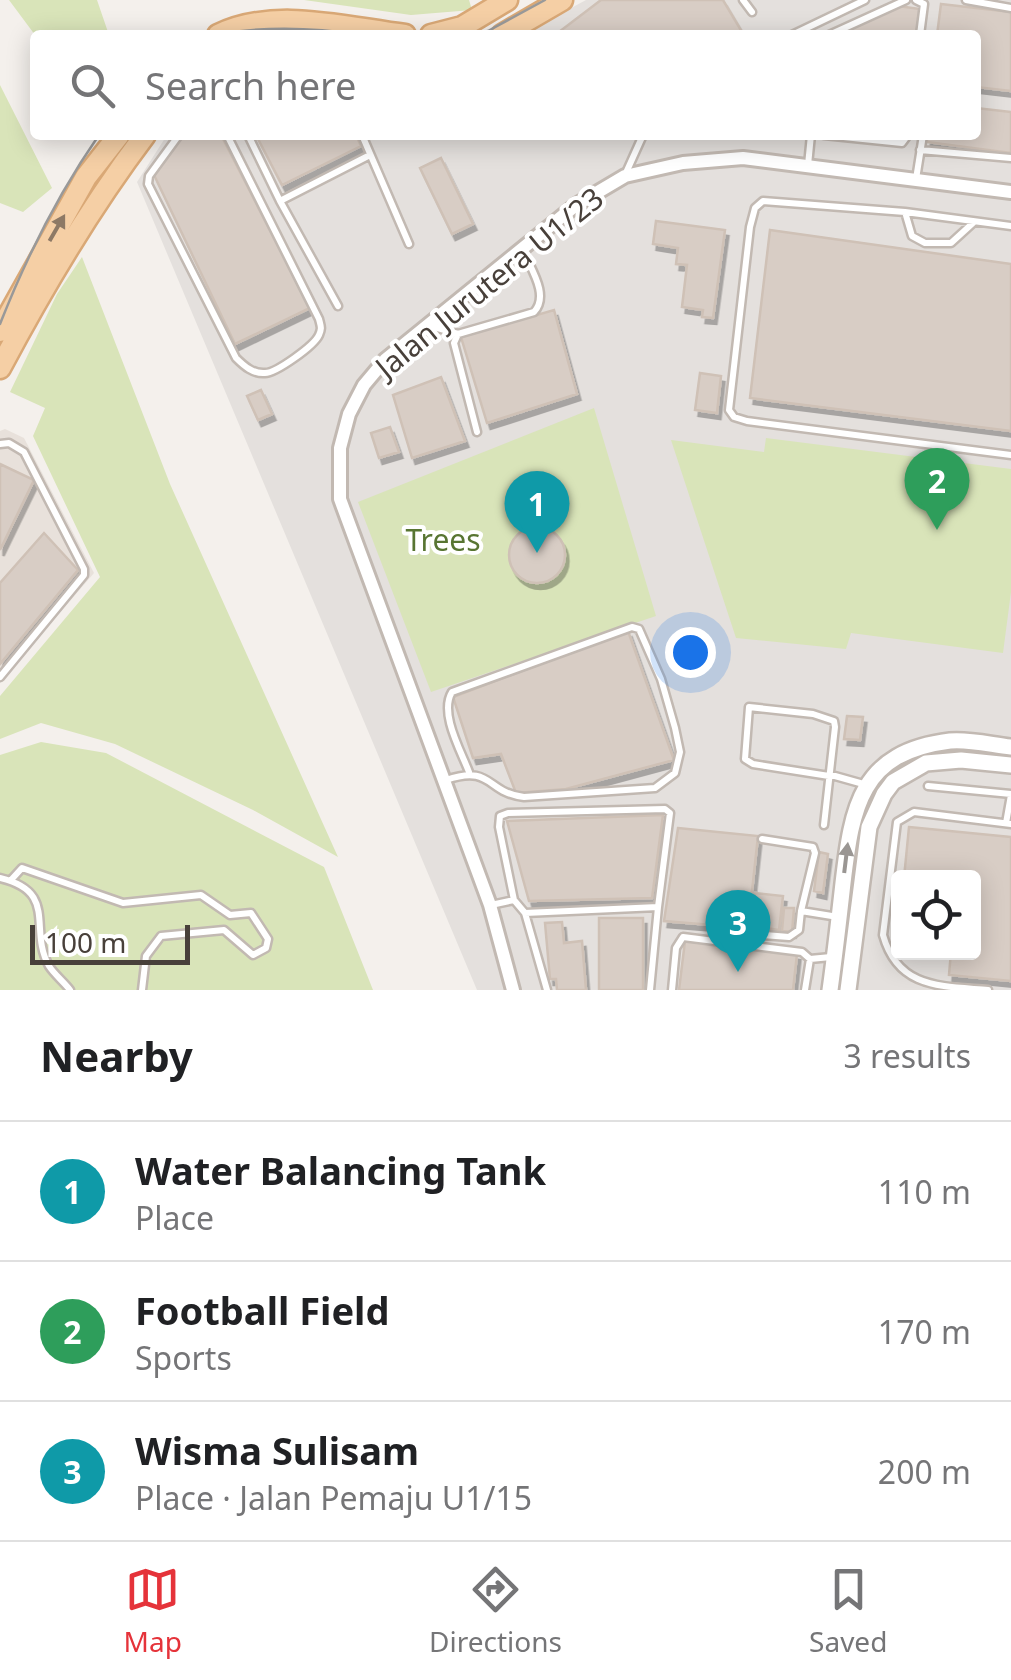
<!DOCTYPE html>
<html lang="en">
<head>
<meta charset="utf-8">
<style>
	:root { --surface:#fff; --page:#f2f2f2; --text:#202124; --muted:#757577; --line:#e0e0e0; --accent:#e5333a }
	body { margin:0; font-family:"Noto Sans",sans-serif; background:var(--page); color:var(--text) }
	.controls { position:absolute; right:30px; bottom:30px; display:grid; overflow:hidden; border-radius:10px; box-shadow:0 5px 25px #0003 }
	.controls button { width:90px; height:90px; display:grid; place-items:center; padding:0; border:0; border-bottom:2px solid var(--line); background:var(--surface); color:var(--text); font:50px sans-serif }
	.scale { position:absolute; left:30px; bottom:25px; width:160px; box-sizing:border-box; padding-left:10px; border:5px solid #48403a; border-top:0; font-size:28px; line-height:35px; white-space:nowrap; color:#48403a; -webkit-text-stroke:8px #fff; paint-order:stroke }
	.you { position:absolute; left:690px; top:652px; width:35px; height:35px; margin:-25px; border:8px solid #fff; border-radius:50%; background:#1a73e8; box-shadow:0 0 0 15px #1a73e833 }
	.badge { display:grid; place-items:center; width:65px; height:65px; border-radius:50%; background:var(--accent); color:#fff; font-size:32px; font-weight:700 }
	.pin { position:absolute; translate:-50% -82px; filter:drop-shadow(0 2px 5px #0008) }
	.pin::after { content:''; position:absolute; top:52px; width:35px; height:30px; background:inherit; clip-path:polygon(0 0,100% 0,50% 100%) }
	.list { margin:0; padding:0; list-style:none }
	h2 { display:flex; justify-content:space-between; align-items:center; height:130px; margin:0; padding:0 40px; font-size:42px }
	h2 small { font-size:32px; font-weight:400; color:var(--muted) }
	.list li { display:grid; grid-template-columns:65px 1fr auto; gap:30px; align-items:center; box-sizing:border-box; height:140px; padding:0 40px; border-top:2px solid var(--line) }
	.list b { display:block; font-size:38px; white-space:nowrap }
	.list p { margin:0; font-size:32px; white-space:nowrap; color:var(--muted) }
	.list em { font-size:32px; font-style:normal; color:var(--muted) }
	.icon { flex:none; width:55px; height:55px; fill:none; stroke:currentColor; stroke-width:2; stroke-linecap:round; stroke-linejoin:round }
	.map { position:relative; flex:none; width:1011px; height:990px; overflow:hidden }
	.search { position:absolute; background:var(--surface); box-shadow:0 5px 25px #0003; left:30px; right:30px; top:30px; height:110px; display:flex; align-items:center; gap:25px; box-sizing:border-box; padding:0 35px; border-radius:10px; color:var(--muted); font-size:38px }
	.sheet { height:550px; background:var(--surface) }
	nav { display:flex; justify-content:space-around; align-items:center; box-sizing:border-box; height:140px; border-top:2px solid var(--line); background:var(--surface); font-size:28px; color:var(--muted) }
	nav a { display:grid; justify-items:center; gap:5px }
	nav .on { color:var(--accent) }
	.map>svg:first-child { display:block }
	.residential { fill:#e8e1db }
	.industrial { fill:#e4e0dd; fill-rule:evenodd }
	.green { fill:#d9e4b9; fill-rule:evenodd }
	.building { fill:#d8cdc5; stroke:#cfc1b6; stroke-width:2.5; filter:url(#shadow) }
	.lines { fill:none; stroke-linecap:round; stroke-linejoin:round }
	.service-casing { stroke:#c2b9b2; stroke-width:11 }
	.minor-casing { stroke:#c2b9b2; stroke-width:18 }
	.tertiary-casing { stroke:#c2b9b2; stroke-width:20 }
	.primary-casing { stroke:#d9a876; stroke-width:25 }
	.service { stroke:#fff; stroke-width:6 }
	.minor { stroke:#fff; stroke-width:12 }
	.tertiary { stroke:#fff; stroke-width:15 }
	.primary { stroke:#f5cfa5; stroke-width:20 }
	.tram { stroke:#999; stroke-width:2.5 }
	.oneway { fill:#8d7965 }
	.oneway2 { fill:#9a9693 }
	.labels { text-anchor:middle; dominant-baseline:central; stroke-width:8; stroke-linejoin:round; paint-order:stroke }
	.street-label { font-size:30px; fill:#48403a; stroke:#fff }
	.park-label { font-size:30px; fill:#587532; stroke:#fff }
</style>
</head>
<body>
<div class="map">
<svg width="1011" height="990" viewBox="0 0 1011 990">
	<defs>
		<filter id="shadow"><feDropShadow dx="3.5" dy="6" stdDeviation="0" flood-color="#0004"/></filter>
	</defs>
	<rect width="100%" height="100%" fill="#f4f0ec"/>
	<path class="residential" d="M5 429 24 438 94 573 0 682V431Z"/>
	<path class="industrial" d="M586 0H1011V990H477L137 182 167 135H976V35H521ZM898 878H974V952H898Z"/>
	<path class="green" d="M9 0H97L109 35H35Z
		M304 0H469L472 10 411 15Z
		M0 85 52 188 23 212 0 203Z
		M82 257 170 484 338 857 253 810 115 744 41 723 0 739V696L100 577 33 436 45 408 10 392 57 294Z
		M594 408 656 616 431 692 358 502ZM536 527C589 535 557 604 521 578 511 571 509 561 509 550L519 534Z
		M766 438 1011 469V592L1003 653 851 633 846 649 736 638 671 440 764 452Z
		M41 742 106 753 324 867 373 990H0V755Z"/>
	<path class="building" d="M601 0H723L742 32 738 35H555Z
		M941 4 1011 12V91L976 87V35H937Z
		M898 6 920 9 916 35H835Z
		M976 108 1011 112V153L927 142 928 135H976Z
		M184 135H221L310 308 235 344 154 175Z
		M256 135H356L361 146 282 185Z
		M441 158 473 224 452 234 420 168Z
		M656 221 725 230 713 318 702 317 703 310 682 307 687 265 676 264 678 248 653 244Z
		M770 230 1011 264V431L750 398Z
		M554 310 577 394 487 423 461 337Z
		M700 373 721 376 717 413 695 410Z
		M441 377 465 441 412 458 393 395Z
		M261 390 272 414 258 420 247 396Z
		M390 427 399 452 379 458 371 433Z
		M0 464 34 480 0 550Z
		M509 555a28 28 0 1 1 56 0a28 28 0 1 1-56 0Z
		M44 533 78 570 0 664V583Z
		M628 631 674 760 566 789 516 793 501 754 473 758 453 697Z
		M847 716 863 717 860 740 844 739Z
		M663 815 652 898 529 901 507 821Z
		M909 827 1011 837V981L949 975 951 952H974V878H904Z
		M678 828 758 836 748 928 664 921Z
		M819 852 828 854 823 893 814 891Z
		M755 893 783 896 779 930 751 926Z
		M784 908H794L792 932 782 931Z
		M599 918H643V990H599Z
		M562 922 564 943 582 941 586 990H557L556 979H550L545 923Z
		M685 941 797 954 793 990H679Z"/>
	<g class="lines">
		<g class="service-casing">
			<path id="service" d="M743 0 752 12
				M916 0 924 4 920 35
				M966 0 1011 8
				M792 35 865 0
				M829 35 906 0
				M179 135 149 176 148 184 236 358C244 366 253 374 265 373 276 373 314 346 319 335 322 328 321 327 319 319L227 135
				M248 135 280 201 338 306
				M362 135 409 244
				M824 135 902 143 908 135
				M920 150 1011 158
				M808 165 811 135
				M625 175 643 135
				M916 179 923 135
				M280 201 370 155
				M905 212 912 236 925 243H951L974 222
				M1011 226 905 212 763 201 755 208 750 227 729 410 734 417 747 421 1011 455
				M431 326 458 334
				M477 432 454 343 458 334 534 312C550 295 530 268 523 250
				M0 444 9 443 24 452 84 569V575L0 677
				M446 780C493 764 486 793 524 797L655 788 675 773 680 752 675 728 661 679 639 629 632 627 452 692C439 713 461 751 469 772
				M928 786 1011 794
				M1006 823 1011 795
				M824 825 835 727 834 721 813 714 749 707 745 759 753 764 829 776H835L867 785
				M762 839 813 847 815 853 801 911
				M0 878C59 892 28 929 49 966 54 974 64 982 70 990
				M11 880 22 868 123 903 201 895 230 915 251 913 268 939 266 948 253 955 224 930 161 936 146 956 142 990
				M514 900 499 827 500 816 508 813 665 809 670 813 658 907 525 913
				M491 905 514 900 525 913 547 990
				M751 934 789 937 799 930 801 911 838 917
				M650 990 658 907
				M672 990 676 948 683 937 802 952 810 959 831 957
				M805 990 810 959
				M988 990C941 986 898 989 883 935L897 822 914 812 1011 824"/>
		</g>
		<g class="minor-casing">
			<path id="minor" d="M513 990 490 905 340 499V448L349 414 364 385 385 360 576 205 625 176 683 163 743 158 1011 192"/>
		</g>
		<g class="tertiary-casing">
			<path id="tertiary" d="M830 990C835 954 839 919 843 883 852 807 860 752 950 741 969 739 992 745 1011 747
				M848 990 869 827 884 794 893 782 926 763 961 760 1011 765"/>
		</g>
		<g class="primary-casing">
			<path id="primary" d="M218 35C275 7 346 28 405 35
				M431 35 462 27 507 0
				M502 35 562 0
				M0 331 86 177 119 135
				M0 368C43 287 89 209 145 135"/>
		</g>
		<use href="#service" class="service"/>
		<use href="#minor" class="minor"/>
		<use href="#tertiary" class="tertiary"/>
		<use href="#primary" class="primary"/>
		<path class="tram" d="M212 35C263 26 310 27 361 35
			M464 35 488 31 545 0
			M0 324C26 258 58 194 99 135"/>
	</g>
	<defs><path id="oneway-solid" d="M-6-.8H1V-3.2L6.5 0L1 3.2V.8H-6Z" transform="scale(2.5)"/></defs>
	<use class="oneway" href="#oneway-solid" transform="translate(57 228) rotate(-60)"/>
	<use class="oneway2" href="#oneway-solid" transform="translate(846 858) rotate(-83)"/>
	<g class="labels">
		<g class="street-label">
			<text transform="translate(489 282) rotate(-39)">Jalan Jurutera U1/23</text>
		</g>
		<g class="park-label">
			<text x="443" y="539">Trees</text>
		</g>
	</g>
</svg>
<div class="controls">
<button><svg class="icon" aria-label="locate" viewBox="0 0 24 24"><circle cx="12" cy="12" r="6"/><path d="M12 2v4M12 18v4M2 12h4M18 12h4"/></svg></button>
</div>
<div class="scale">100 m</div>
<div class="you"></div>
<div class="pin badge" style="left:537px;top:553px;background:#0f9aa8">1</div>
<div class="pin badge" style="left:937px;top:530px;background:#2e9e5b">2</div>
<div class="pin badge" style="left:738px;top:972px;background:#0f9aa8">3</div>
<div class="search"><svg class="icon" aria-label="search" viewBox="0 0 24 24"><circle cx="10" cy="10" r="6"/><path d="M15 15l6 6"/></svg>Search here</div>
</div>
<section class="sheet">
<h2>Nearby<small>3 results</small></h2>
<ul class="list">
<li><span class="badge" style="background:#0f9aa8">1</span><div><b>Water Balancing Tank</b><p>Place</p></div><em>110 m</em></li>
<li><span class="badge" style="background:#2e9e5b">2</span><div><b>Football Field</b><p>Sports</p></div><em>170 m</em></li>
<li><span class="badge" style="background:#0f9aa8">3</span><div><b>Wisma Sulisam</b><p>Place · Jalan Pemaju U1/15</p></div><em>200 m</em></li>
</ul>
</section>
<nav>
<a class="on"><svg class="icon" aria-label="map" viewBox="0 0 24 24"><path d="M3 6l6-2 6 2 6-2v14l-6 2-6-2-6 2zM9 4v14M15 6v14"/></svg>Map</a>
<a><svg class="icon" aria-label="directions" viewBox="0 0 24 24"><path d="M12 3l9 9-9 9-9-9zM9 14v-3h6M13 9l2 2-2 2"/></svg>Directions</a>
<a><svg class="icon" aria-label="saved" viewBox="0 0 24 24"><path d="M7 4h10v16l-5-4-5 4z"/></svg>Saved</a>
</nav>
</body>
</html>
